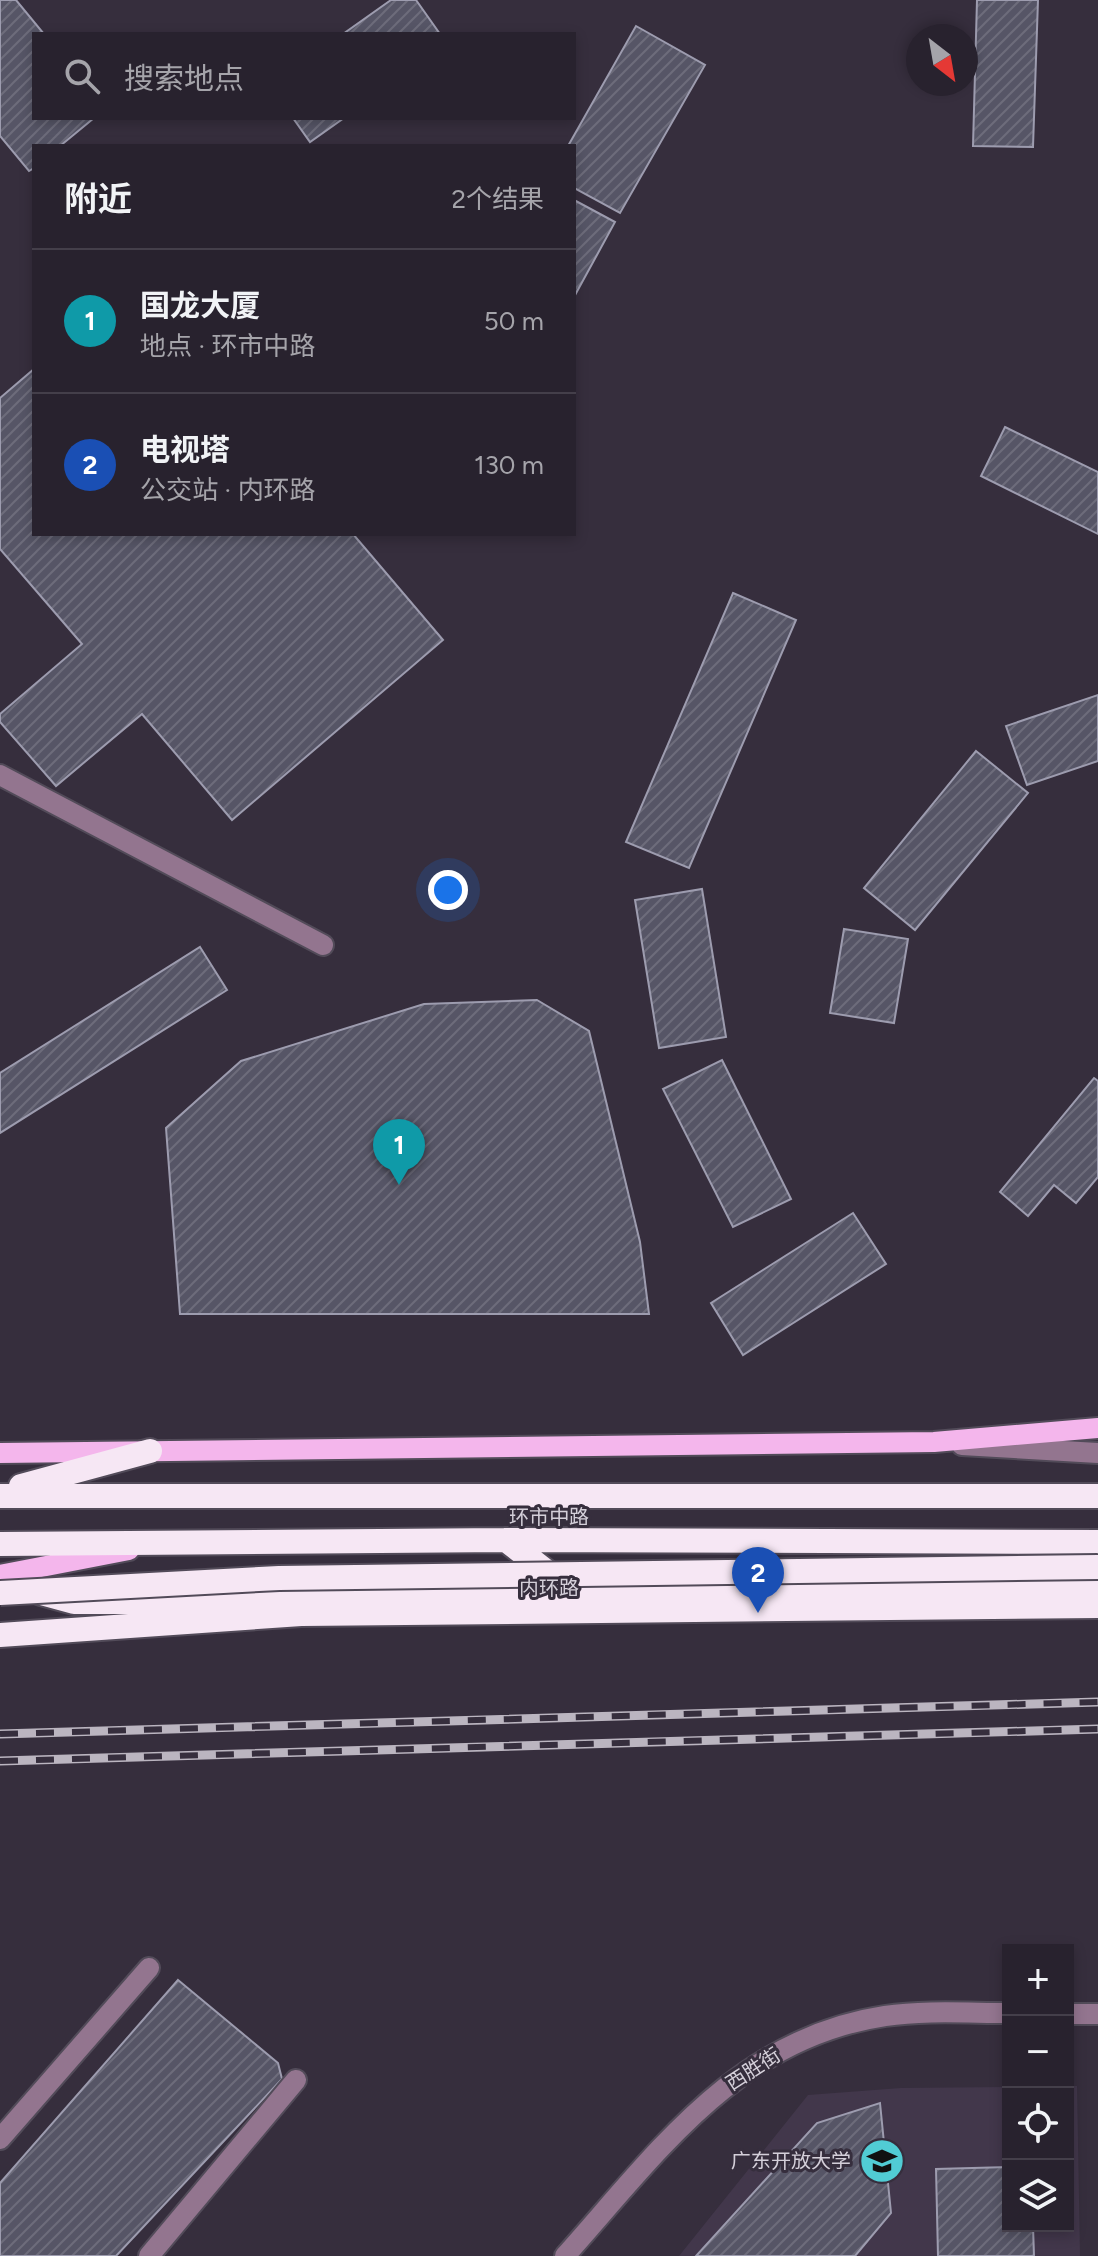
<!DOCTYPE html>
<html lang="zh">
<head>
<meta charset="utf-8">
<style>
	:root { --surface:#28222e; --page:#342f3a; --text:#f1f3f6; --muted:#a5a4aa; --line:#443f4a; --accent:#51ccd4 }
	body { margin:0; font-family:Figtree,"Noto Sans SC",sans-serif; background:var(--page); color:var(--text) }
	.controls { position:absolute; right:24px; bottom:24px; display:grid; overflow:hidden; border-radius:0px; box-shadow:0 4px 12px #0003 }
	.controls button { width:72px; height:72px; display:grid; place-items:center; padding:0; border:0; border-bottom:2px solid var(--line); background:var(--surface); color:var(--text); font:40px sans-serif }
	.compass { position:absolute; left:906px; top:24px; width:72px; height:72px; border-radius:50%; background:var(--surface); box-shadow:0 4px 12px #0003; rotate:149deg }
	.you { position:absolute; left:448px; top:890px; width:28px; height:28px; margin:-20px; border:6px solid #fff; border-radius:50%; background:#1a73e8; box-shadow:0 0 0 12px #1a73e833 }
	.badge { display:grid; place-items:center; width:52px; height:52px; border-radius:50%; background:var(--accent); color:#fff; font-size:26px; font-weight:700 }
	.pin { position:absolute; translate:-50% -66px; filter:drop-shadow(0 2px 4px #0008) }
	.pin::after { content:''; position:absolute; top:42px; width:28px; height:24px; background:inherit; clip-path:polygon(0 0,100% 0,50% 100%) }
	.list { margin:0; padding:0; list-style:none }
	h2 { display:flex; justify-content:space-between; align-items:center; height:104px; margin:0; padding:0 32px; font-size:34px }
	h2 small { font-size:26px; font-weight:400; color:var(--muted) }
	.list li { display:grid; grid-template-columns:52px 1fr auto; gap:24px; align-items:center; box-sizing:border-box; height:144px; padding:0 32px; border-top:2px solid var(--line) }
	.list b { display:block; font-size:30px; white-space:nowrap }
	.list p { margin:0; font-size:26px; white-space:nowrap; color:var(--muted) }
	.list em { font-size:26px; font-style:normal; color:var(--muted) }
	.icon { flex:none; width:44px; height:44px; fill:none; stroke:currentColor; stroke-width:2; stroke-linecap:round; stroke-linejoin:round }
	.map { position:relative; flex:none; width:1098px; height:2256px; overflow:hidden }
	.search { position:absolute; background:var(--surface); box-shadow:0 4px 12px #0003; left:32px; top:32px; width:544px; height:88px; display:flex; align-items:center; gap:20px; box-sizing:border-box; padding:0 28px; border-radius:0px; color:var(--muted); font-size:30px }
	.panel { position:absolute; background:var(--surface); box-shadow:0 4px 12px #0003; left:32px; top:144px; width:544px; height:392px; border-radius:0px }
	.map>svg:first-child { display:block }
	.built { fill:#42374b }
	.building { fill:url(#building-hatch); stroke:#9d9caf; stroke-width:2 }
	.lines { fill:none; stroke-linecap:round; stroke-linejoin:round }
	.minor-casing { stroke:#524b59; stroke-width:24 }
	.major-casing { stroke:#524b59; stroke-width:24 }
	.highway-casing { stroke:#524b59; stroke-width:28 }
	.minor { stroke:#93758f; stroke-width:20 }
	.major { stroke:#f4b6ec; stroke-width:20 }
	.highway { stroke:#f6e7f4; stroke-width:24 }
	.rail-casing { stroke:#bbb5c0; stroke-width:9 }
	.rail { stroke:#362e3d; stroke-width:6; stroke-dasharray:18; stroke-linecap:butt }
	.highway-bridge-casing { stroke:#524b59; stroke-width:28; stroke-linecap:butt }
	.highway-bridge { stroke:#f6e7f4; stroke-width:24 }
	.labels { text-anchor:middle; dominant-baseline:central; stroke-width:6; stroke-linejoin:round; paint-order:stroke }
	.street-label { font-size:20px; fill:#d4cfd9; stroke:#362e3d }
	.poi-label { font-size:20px; fill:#d4cfd9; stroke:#362e3d; text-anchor:end }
</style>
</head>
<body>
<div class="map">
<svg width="1098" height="2256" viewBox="0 0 1098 2256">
	<defs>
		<pattern id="building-hatch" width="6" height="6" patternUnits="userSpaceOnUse" patternTransform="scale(2)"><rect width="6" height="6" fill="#565566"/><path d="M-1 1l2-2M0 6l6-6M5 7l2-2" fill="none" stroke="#6d6c7b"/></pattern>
	</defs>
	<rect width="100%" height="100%" fill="#362e3d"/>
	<path class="built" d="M1068 2086H1077L1080 2256H679L808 2095 901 2088 1008 2087V2226H1068Z"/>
	<path class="building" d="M0 0H16L44 34H34V118H94L60 146H34V168L29 171 0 136Z
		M391 0H416L440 34H343Z
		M977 0H1038L1033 147 973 146Z
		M636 26 705 65 620 213 574 188V146H568Z
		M293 118H344L310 142Z
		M574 200 615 222 574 297Z
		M34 369V534H353L443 640 232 820 142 714 56 786 0 722V714L82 644 0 549V398Z
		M1005 427 1098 472V534L981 476Z
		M733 593 796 620 689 868 626 842Z
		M1098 695V761L1027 785 1006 726Z
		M976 751 1028 793 915 930 864 888Z
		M702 889 726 1037 659 1048 635 900Z
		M844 929 908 939 894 1023 830 1013Z
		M200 947 227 990 0 1133V1073Z
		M537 1000 589 1031 640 1242 649 1314H180L166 1128 241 1061 424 1004Z
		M722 1060 791 1199 733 1227 663 1089Z
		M1094 1078 1098 1081V1177L1076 1203 1054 1185 1028 1216 1000 1192Z
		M853 1213 886 1264 743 1355 711 1303Z
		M178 1980 278 2063 282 2079 116 2256H0V2183Z
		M880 2103 891 2213 855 2256H696L817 2123Z
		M1008 2167V2226H1033L1034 2256H938L936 2169Z"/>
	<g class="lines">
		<g class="minor-casing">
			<path id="minor" d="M0 775 323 945
				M962 1445 1098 1453
				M1068 2014H1098
				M0 2139 149 1968
				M149 2256 296 2080
				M565 2256C658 2152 737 2038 885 2016 925 2010 968 2013 1008 2013"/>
		</g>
		<g class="major-casing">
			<path id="major" d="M0 1453 934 1442 1098 1428
				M0 1575 129 1550"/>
		</g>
		<g class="highway-casing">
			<path id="highway" d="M21 1486 150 1451
				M0 1496H1098
				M506 1540 561 1583
				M0 1544 506 1540 1098 1542
				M41 1593 74 1602H141L324 1595 1098 1586
				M0 1635 301 1614 1098 1606"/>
		</g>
		<use href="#minor" class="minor"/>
		<use href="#major" class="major"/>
		<use href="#highway" class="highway"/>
		<g class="rail-casing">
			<path id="rail" d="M0 1734 1098 1702
				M0 1761 1098 1729"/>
		</g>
		<use href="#rail" class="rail"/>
		<g class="highway-bridge-casing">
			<path id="highway-bridge" d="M0 1593 279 1578 1098 1567"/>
		</g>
		<use href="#highway-bridge" class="highway-bridge"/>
	</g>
	<defs>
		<g id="university-disc" transform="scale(2.3)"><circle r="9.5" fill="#51ccd4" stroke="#362e3d"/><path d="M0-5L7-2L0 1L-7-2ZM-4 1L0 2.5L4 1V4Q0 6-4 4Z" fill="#111"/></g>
	</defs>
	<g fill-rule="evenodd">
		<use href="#university-disc" x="882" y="2161"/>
	</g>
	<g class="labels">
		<g class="street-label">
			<text x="549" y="1517">环市中路</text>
			<text x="549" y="1588">内环路</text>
			<text transform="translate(753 2069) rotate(-33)">西胜街</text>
		</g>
		<g class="poi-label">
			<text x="851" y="2161">广东开放大学</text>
		</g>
	</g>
</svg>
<div class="controls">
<button>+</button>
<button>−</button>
<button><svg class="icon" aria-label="locate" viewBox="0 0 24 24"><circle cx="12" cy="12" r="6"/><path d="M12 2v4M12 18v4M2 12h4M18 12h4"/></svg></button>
<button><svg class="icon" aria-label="layers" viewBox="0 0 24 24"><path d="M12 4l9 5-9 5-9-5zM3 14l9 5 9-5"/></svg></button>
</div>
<svg class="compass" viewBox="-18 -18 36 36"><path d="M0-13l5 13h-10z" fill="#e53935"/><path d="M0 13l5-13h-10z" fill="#a5a4aa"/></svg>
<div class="you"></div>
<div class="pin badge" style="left:399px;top:1185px;background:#0f9aa8">1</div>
<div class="pin badge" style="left:758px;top:1613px;background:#1a4fb4">2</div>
<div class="search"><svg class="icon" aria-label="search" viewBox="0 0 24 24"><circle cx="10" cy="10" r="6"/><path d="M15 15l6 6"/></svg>搜索地点</div>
<section class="panel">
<h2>附近<small>2个结果</small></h2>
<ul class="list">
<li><span class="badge" style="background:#0f9aa8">1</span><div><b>国龙大厦</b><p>地点 · 环市中路</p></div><em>50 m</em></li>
<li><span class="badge" style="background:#1a4fb4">2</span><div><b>电视塔</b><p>公交站 · 内环路</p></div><em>130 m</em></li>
</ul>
</section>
</div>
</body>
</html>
